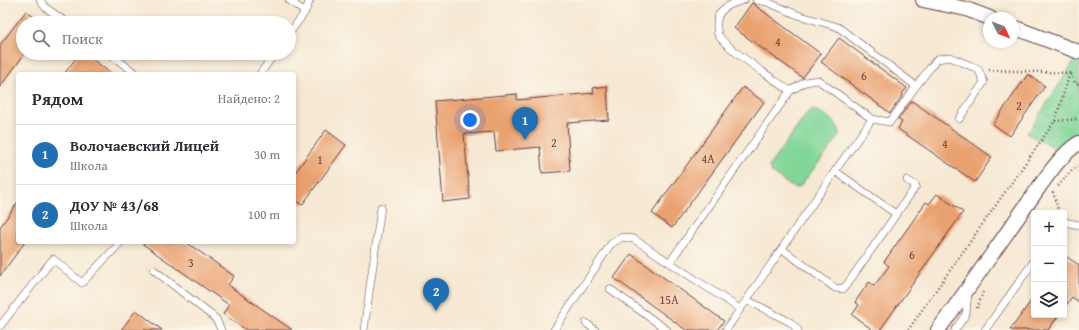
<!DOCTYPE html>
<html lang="ru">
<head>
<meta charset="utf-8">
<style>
	:root { --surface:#fff; --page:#f2f2f3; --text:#2b2b33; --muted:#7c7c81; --line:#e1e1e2; --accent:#1f6fb2 }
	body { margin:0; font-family:"Gentium Book Plus",serif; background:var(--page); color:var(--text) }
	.controls { position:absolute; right:12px; bottom:12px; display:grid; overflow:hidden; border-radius:4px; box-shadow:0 2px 6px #0003 }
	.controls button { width:36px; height:36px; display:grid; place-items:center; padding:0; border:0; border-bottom:1px solid var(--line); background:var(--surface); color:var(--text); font:20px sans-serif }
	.compass { position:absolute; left:983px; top:12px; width:36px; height:36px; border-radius:50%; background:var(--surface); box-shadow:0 2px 6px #0003; rotate:133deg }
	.you { position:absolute; left:470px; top:120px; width:14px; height:14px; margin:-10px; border:3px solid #fff; border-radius:50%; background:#1a73e8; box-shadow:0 0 0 6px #1a73e833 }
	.badge { display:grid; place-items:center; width:26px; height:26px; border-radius:50%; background:var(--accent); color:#fff; font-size:13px; font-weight:700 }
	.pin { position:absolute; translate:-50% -33px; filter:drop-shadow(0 1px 2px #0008) }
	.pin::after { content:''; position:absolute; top:21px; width:14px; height:12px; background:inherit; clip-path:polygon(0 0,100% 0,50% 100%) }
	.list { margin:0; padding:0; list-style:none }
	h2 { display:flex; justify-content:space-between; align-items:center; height:52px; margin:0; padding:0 16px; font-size:17px }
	h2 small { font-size:13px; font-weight:400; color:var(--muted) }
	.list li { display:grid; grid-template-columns:26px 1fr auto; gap:12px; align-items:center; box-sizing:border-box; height:60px; padding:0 16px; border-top:1px solid var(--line) }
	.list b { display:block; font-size:15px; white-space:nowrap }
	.list p { margin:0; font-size:13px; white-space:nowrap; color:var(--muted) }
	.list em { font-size:13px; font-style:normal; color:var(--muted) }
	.icon { flex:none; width:22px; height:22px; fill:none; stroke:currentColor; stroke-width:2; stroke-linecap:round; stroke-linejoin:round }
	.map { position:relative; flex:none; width:1079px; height:330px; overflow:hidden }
	.search { position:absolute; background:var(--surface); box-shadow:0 2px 6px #0003; left:16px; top:16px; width:280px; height:44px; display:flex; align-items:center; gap:10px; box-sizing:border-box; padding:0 14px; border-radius:22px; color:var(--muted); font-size:15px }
	.panel { position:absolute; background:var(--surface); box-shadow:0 2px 6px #0003; left:16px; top:72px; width:280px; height:172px; border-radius:4px }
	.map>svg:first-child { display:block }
	.grass { fill:url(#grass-tufts); stroke:#667a62 }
	.pitch { fill:#82d698; stroke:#667a62 }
	.building { fill:#eaa170 }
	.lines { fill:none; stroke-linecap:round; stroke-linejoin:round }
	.lane-casing { stroke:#643d44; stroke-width:8 }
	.street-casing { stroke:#643d44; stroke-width:16 }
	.path { stroke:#643d44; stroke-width:2.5; stroke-dasharray:1 3; stroke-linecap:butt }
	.lane { stroke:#fff; stroke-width:7 }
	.street { stroke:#fff; stroke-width:14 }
	.labels { text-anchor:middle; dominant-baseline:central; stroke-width:3; stroke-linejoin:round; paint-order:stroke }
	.number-label { font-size:12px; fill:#72403c }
</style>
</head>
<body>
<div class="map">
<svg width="1079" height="330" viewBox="0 0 1079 330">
	<defs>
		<pattern id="grass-tufts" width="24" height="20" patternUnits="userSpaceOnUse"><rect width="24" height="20" fill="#82d698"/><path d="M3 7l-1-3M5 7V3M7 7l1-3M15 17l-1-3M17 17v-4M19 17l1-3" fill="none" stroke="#72b783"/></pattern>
	</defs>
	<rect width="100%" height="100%" fill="#fbf7ec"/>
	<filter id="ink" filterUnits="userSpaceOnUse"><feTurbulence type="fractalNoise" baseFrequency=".025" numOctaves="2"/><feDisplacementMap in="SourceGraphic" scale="8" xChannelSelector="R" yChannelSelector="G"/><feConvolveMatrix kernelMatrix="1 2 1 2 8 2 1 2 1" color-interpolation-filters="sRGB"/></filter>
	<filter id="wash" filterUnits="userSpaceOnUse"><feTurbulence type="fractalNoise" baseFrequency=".012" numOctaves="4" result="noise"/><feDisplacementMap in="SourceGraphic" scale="16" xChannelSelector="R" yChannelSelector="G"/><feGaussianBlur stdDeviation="0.9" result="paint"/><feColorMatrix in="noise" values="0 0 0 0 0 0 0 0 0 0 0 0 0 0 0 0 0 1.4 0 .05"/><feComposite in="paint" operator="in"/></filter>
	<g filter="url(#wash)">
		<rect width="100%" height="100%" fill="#f6e8d2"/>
		<path class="grass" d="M1075 60 1079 61V134L1071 139 1060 150 1027 134Z"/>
		<path class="pitch" d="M812 110C820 110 839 123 839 131 840 135 838 138 836 141L800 186 796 188 789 185 771 172 769 166 809 111Z"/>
		<g id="blocks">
			<path class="building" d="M752 3 821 54 803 77V78L734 28Z
				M26 11 42 23H23V56L0 87V45Z
				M839 38 907 88 902 94 903 95 890 113 821 62Z
				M80 53H84L112 74H64Z
				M1028 74 1045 86 1010 136 993 124Z
				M607 86 609 120 567 123 570 171 542 173 540 147 496 151 494 132 464 134 470 199 443 202 435 101 517 94V100L594 93 593 88Z
				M743 87 764 102 672 228 652 213Z
				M912 101 992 157 975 182 898 129 902 122 898 119Z
				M326 130 346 145 302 205 294 199V174Z
				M937 194 963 212 880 330H873L852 315 859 305 855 302 869 282 874 286 889 266 884 262 926 202 929 204Z
				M18 202V242H25L0 276V227Z
				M140 242H186L234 276 228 285 292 330H246L223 314 229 305Z
				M631 254 724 321 717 330H686L614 278Z
				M1064 255 1079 265V302L1072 297 1064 308Z
				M1034 297V315H1059L1048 330H1010Z
				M136 310 162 330H121Z"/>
		</g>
	</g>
	<g filter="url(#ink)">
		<use href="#blocks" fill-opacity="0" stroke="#643d44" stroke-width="1"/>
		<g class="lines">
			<g class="lane-casing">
				<path id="lane" d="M40 0 45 7 67 23
					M289 0 305 12
					M744 0C730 4 715 9 717 27 717 30 717 32 718 34 721 45 778 82 790 91
					M756 0 767 2 798 15 838 27 916 86 890 122 872 119
					M289 34 305 12 310 0
					M108 53 137 74
					M260 74 275 53
					M916 86 937 59 950 57 978 69 984 82 959 119
					M835 171 896 214
					M1064 222 1079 225
					M782 249 835 288 843 289 848 283 916 186 907 180
					M670 262 790 91 805 82 818 80 872 119 835 171 726 330
					M154 270 216 319 221 330
					M610 289 667 330
					M747 300 790 322 798 330
					M586 323 595 330
					M0 326 53 259 82 283 121 242
					M364 330 381 207
					M554 330 611 244 622 237 634 239 740 309
					M955 330 966 314 968 292
					M985 330 1034 261"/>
			</g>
			<g class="street-casing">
				<path id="street" d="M923 0 966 9 990 18
					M1013 27 1079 52
					M938 330C969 288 998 245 1028 203 1041 185 1060 154 1079 143"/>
			</g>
			<path class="path" d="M989 70 1070 73
				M1071 74 1075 83 1079 84
				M1055 121 1079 119
				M1058 186 1072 170 1079 166
				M1053 192 1059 213
				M977 308 983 292
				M908 330 1055 121 1070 73"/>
			<use href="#lane" class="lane"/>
			<use href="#street" class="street"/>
		</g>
	</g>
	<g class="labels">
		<g class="number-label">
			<text x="778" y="41">4</text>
			<text x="864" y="75">6</text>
			<text x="1019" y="105">2</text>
			<text x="554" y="142">2</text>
			<text x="945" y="143">4</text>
			<text x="708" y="158">4А</text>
			<text x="320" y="159">1</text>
			<text x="912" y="254">6</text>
			<text x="191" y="262">3</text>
			<text x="669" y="299">15А</text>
		</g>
	</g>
</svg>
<div class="controls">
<button>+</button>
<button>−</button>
<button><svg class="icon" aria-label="layers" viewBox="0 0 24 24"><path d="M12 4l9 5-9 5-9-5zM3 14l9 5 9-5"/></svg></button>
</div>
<svg class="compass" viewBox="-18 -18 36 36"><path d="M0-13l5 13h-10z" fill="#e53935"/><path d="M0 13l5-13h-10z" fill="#7c7c81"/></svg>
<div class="you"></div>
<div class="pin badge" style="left:525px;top:140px">1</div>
<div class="pin badge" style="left:436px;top:311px">2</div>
<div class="search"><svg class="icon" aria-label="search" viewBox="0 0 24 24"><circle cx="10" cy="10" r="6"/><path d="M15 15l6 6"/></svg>Поиск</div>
<section class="panel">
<h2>Рядом<small>Найдено: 2</small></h2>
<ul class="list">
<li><span class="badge">1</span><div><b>Волочаевский Лицей</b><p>Школа</p></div><em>30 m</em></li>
<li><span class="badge">2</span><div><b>ДОУ № 43/68</b><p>Школа</p></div><em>100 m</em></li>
</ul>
</section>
</div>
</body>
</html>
